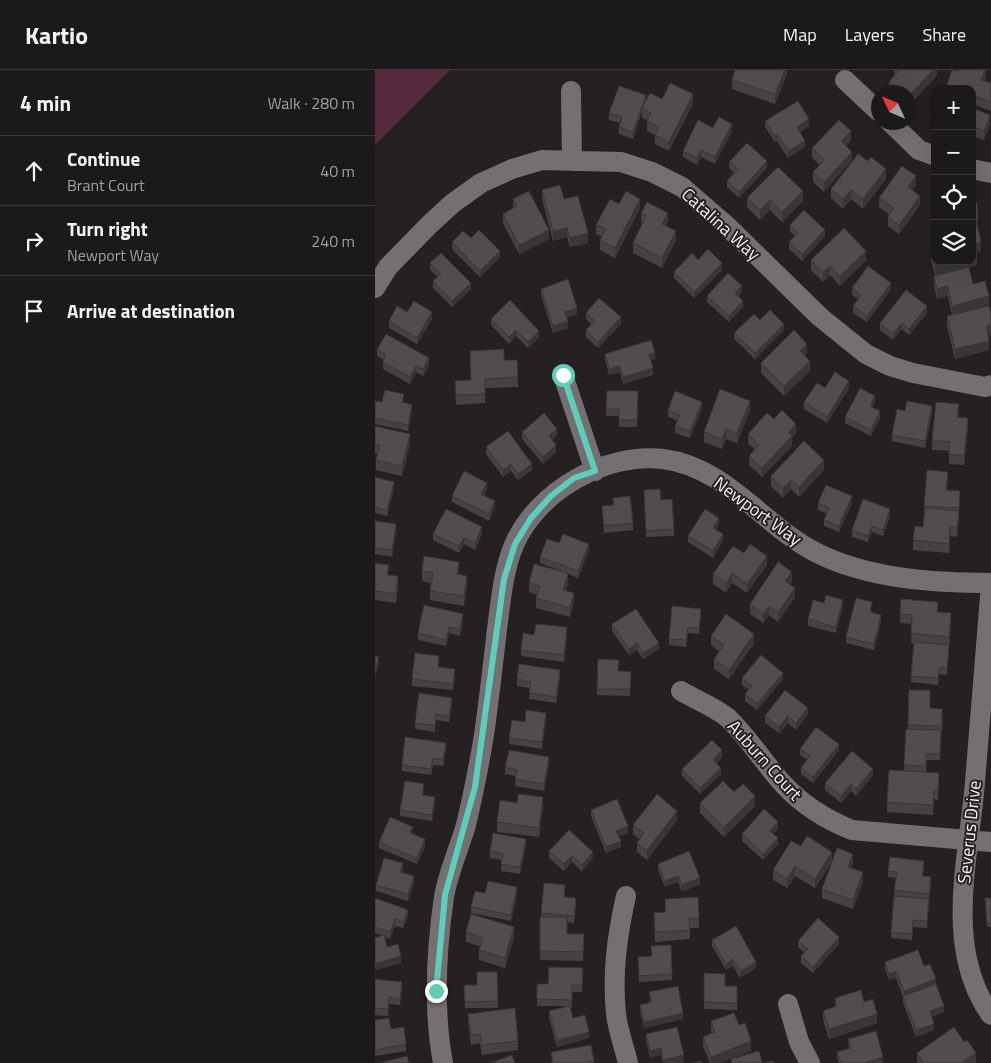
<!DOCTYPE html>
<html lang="en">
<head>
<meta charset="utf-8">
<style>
	:root { --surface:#1c191a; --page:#292627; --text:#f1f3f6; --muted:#a0a0a2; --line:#3a3839 }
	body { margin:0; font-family:"Titillium Web",sans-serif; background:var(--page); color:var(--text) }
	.controls { position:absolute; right:15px; top:15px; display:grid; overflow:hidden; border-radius:10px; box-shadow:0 5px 20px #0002 }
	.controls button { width:45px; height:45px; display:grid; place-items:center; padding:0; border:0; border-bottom:1px solid var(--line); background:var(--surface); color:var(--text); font:25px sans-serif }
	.compass { position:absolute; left:496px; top:15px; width:45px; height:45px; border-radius:50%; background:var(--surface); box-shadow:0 5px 20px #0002; rotate:314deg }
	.stop { position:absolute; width:15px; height:15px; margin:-11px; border:4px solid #5dceb9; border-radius:50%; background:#fff }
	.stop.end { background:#5dceb9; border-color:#fff; box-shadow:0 1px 5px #0008 }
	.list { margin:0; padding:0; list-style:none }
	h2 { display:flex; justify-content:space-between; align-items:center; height:65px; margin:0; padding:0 20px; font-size:21px }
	h2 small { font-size:16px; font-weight:400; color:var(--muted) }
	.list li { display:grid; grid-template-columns:32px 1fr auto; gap:15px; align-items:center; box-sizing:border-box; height:70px; padding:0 20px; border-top:1px solid var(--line) }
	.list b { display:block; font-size:19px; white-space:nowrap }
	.list p { margin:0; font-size:16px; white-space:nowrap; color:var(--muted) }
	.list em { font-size:16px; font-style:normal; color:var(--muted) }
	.icon { flex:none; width:28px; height:28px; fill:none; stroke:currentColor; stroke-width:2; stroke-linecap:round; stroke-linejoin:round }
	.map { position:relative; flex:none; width:616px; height:993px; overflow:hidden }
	header { display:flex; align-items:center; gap:30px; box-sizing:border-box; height:70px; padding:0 25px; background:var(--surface); border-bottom:1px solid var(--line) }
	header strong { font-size:24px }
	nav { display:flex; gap:28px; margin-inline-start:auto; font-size:18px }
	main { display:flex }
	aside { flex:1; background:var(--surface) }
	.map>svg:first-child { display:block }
	.green { fill:#56283b }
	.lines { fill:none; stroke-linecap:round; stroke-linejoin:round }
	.minor { stroke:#746f71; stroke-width:20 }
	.wall { fill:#464243 }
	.shaded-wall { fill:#393637 }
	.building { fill:#514d4e; stroke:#393637 }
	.route { stroke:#5dceb9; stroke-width:6 }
	.labels { text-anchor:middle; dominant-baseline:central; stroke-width:4; stroke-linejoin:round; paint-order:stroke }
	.street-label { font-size:18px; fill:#f3f0f1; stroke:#252122 }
</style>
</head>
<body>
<header>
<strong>Kartio</strong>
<nav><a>Map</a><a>Layers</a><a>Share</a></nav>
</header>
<main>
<aside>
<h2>4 min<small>Walk · 280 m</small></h2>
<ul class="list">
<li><svg class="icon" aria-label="ahead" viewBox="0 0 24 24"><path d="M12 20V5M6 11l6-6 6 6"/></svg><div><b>Continue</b><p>Brant Court</p></div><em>40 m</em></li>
<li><svg class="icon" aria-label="right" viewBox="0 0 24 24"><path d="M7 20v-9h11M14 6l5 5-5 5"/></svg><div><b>Turn right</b><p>Newport Way</p></div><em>240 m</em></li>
<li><svg class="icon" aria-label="arrive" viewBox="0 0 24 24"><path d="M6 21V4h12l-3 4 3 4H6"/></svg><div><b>Arrive at destination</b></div></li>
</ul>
</aside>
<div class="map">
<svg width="616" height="993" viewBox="0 0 616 993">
	<rect width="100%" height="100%" fill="#252122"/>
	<path class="green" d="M0 0H75L0 75Z"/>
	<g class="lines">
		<path class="minor" d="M470 10 503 41
			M196 21 197 91
			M515 52 544 80 560 86
			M597 99 616 103
			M0 218 13 197 55 154 78 133 106 113 137 99 167 90 246 92 277 102 307 117 352 156 445 247 491 284 515 296 538 303 610 317 616 315
			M188 305 220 401
			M616 514C611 580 605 646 600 712 594 788 568 878 616 945
			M306 621C321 630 340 637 353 648 375 669 390 695 410 716 429 736 452 750 477 760L616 772
			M251 826C242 866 237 903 241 944 243 960 249 977 253 993
			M413 934 424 972 435 993
			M68 993C58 939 61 882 69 827 73 803 84 779 91 755 98 725 104 696 109 665 114 630 118 594 122 559 126 530 128 501 139 475 162 421 231 382 288 389 352 397 388 456 442 483 494 509 560 513 616 513"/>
	</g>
	<path class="wall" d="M412 0V4L400 34 357 19V10Z
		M519 0H562V5L534 36V22H515L514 21V12L520 5 519 4Z
		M611 0V6L610 11 616 13V41L597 34V19H572V15L583 1Z
		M287 29 318 34 294 81 280 74V65L272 61V50L267 48V41L258 69 244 64V57L245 53 234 50V43L271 31Z
		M597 38 615 54 609 70 597 66Z
		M390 51 434 56 425 62 430 77 413 88 402 71 400 72 390 57Z
		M560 53V68H558V58Z
		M338 58 357 61 340 94 326 87 322 95 308 87V81Z
		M476 71 471 76 449 122 438 112V102L445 95 437 88V78Z
		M354 92 392 98 364 128 352 117V111L359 103 354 98Z
		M511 109 488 139 476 129 468 139 456 128V119Z
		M541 116 538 120 545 135 524 164 513 156V147L514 144 504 137V128Z
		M167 120 189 129 213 173 195 177 192 167 178 171 167 129Z
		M557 120H560V158H559Z
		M372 128 428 131 407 152 395 140 385 150 372 137Z
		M138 129 174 169 144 184 128 153V144L138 138Z
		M597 132 603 150 602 156 606 181 602 182V195L560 206 556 190V180L597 191Z
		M244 134 265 138 240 188 225 180V170L227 167 221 164V155Z
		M266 144 293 152 291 156 301 170 287 198 258 183V173L267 154 266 153Z
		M415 155 450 166 427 191 414 179V172L420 166 415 162Z
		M96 168 125 187 105 207 77 179V172Z
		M323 190 347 200 319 228 299 208V202Z
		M436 190H491L465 216 455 205 448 212 436 200Z
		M55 193 96 219 77 237 58 218V211L63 207 55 200Z
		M559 206 598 214 614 236 577 245 573 226 562 229 559 216Z
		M477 218 516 219 492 252 478 243V236L483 229 477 225Z
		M166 219 202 244 191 248 193 258 178 263 166 225Z
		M367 222 363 226 368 237 354 252 332 232V226Z
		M32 242 57 249 42 274 14 258V251Z
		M211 243 246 254 223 278 211 267V260L216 254 211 249Z
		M552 243 534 265 527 259 518 270 505 260V253Z
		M616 243V265H613L614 280 580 289 572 256V246Z
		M116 249 164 267 153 278 141 266 134 274 116 255Z
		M409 260 380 289 359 269V263Z
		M2 280 54 295 48 306 41 302 35 314 8 299V292L9 290 2 286Z
		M432 283 429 286 435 301 409 326 386 303V293Z
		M230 284 280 289 276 290 278 305 248 314 245 302 234 305 230 290Z
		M129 290H142L143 317 110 318V333L81 335 80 311 96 310Z
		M450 318H474L452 353 429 339V332Z
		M232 321H263L262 357H244V346H231Z
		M29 330 28 333 37 341 33 361 0 354V331L7 332Z
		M500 332 497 337 505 348 496 366 470 353V347Z
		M327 338 315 368 300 363V356L303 351 293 347V340Z
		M375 340 362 373 351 369 347 379 329 372V362Z
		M530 341 557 343 550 378 517 371V365Z
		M584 343 583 347 593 358 589 395 574 394V381L557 380V370Z
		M399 349 421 363 417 368V376L387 407 374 395V386L380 380 373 373V364Z
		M0 356 35 374 27 406 1 400V390L3 384H0Z
		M147 362 182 365 177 370 181 382 168 394 147 369Z
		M111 377 157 400 143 410 136 401 128 407 111 384Z
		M449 400 424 427 416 419 408 428 396 416V406Z
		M552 400 573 408 572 420 585 427 582 467 575 466 574 483 538 480V470L548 457Z
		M0 407 19 418 12 446 0 443Z
		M112 419 109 425 120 437 114 451 77 432V426Z
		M269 426 286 430 299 459V466L271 467Z
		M238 428 258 453V460L229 463 227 436 238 435Z
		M443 433H477L464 462 449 456V450L452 444 443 440Z
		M515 446 508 466 497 462 493 472 477 467V460Z
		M0 451 21 461 17 487 0 484Z
		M344 454 341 460 348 471 338 488 313 472V466Z
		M58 464H107L100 480 89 474 84 483 58 470Z
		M184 473 214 481 203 508 193 504V513L191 520 199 532 195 547 161 538V528L162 525 154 522V513L189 502 165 493V487Z
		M369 483 392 495 372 523 357 513 351 523 338 514V504Z
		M0 493 14 505 23 516 21 533 0 530Z
		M47 501 84 502 83 505 92 516 89 536 55 530V521L56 513 47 511Z
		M417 511 415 514 420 527 403 552 394 545 388 553 375 544V534Z
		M449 533 468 537 461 563 433 556V549Z
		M497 539 496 543 506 552 499 580 471 573V567Z
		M563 542 576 553 572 605 564 604 563 615 536 612 539 573H536L537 554 525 553V544Z
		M326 545 324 564 313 563 311 577 294 575V569Z
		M88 551 85 566 74 563 71 576 43 570V563Z
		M237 554 284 579 268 589 262 580 254 585 237 561Z
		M192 564 189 592 146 586V580L159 565Z
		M336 566 379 574 354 609 339 599V589L345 582 336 575Z
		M223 589 243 601 256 602 255 626 222 625Z
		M64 592V597L80 605 78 620 37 616V609Z
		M185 607 181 633 154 629 155 618 142 616V609Z
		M367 608 408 609 382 640 370 631V624L374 620 367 615Z
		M534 620 555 638 567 639V662H566L565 690H551V702L564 712 563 730 559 729 558 745 512 742V732L529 701 531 659H533Z
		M77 634 74 652 61 650 60 662 40 659V653Z
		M433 644 421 660 413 653 404 663 390 653V646Z
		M171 650 167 679 134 674V668Z
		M71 679 68 696 58 695 56 705 27 701V695Z
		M425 679 464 680 438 713 426 704V698L432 690 425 685Z
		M347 687 341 693 346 704 325 724 307 706V699Z
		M174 694 169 721 140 716 141 706 130 704V697Z
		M498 705 481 726 476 721 466 733 450 720V713Z
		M49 721 48 726 60 734 57 751 25 746V740Z
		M325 733 380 736 349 767 325 743Z
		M168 737 164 767 122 762V752Z
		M216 740 253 763 244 766 246 777 231 783 216 746Z
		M302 750 272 790 262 782V773L264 769 258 764V755Z
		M403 758 398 764 403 774 388 790 367 771V764Z
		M38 763 50 776 42 794 4 778V772Z
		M151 776 145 804 126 801 127 790 115 788V781Z
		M426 776 457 790 478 793 476 798 488 812 478 839 447 828V819L457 792 440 818 420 806 412 818 398 810V800Z
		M174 781 218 788 207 801 197 792 189 801 174 788Z
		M283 794 325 814 307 822 303 812 290 817 283 800Z
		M549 798 548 806 556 814 554 830 552 858 538 857 537 870 516 868V862L528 827 519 826 521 808 513 807V801Z
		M28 800 27 803 39 813 33 831 1 821V815Z
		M190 822 189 827 201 835 199 853 192 852V864H209L208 891 165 890 166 843Z
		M110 823 142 824 136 851 96 843V837Z
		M0 828 33 846 28 858 20 856 15 869 10 867 12 877 26 893 0 900 8 866 0 863Z
		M610 828H616V857H612Z
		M290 829 324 848V858H315V869L280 872 279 843 290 842Z
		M91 862 139 867 130 898 104 890V880L105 876 91 872Z
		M337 870 381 898 365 908 358 896 351 900 337 876Z
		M423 871 464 874 438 903 426 893V886L429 882 423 877Z
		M276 886 297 904V910L264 912 263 893Z
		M510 892 549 896 561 915 569 942 557 947 559 960 541 967 528 933V927L521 908 514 910 510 899Z
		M208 898 207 922H197V937H195L198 948 214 968 182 977 174 948V941L192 936H162V914H173Z
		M122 902 123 938H90L89 915H102Z
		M329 903 350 916H362V940L329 939Z
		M0 909 27 918 25 935 14 934 13 946 0 945Z
		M274 922 308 949 269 958 265 941V935L275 933Z
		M460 928 489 932 502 953 454 969 448 950V941L460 937Z
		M93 944 143 971V980L107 985 105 973 96 975 93 953Z
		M0 950 16 959 31 974V981L0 986Z
		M336 951 376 981 344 993H335L328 976V967L337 963 336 961Z
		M271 964 309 992 304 993H288L286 985 275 988 271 971Z
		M473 969 508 993H464L462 988V982L474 978Z
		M589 972 600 993H543L542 992V983Z
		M176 982 219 991V993H177Z"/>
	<path class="shaded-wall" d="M410 0H412V4L400 34V24Z
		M558 0H562V5L534 36V26Z
		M610 0H611V6L606 19V10Z
		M318 24V34L294 81V72Z
		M271 25V31L267 38V41L258 69V62Z
		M615 45V54L609 70V61Z
		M434 49V56L422 63V57Z
		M357 54V61L340 94V87Z
		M476 61V71L466 81V71Z
		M402 64V71L400 72V66Z
		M430 71V77L413 88V81Z
		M326 80V87L322 95V88Z
		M477 82V91L449 122V112Z
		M392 91V98L364 128V122Z
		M511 99V109L488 139V129Z
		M541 106V116L533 127V117Z
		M476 120V129L468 139V129Z
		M428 121V131L407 152V142Z
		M545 126V135L524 164V155Z
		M265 129V138L240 188V178Z
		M395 130V140L385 150V140Z
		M293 143V152L287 163V154Z
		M192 158V167L178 171V161Z
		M174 160V169L144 184V175Z
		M450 160V166L427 191V184Z
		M301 161V170L287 198V188Z
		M213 163V173L195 177V168Z
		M606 172V181L599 183V174Z
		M125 181V187L105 207V201Z
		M491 181V190L465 216V206Z
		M602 185V195L560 206V196L579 191H597V186Z
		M347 193V200L319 228V222Z
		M455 196V205L448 212V202Z
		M96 213V219L77 237V231Z
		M516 213V219L492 252V246Z
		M367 216V222L360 230V223Z
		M573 216V226L562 229V219Z
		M614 226V236L577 245V236Z
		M368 231V237L354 252V246Z
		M552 236V243L534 265V259Z
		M202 238V244L189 248V242Z
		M57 242V249L42 274V268Z
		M246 247V254L223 278V272Z
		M193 251V258L178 263V256Z
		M527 253V259L518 270V264Z
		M409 254V260L380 289V283Z
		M616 255V265L611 266V256Z
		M141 260V266L134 274V267Z
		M164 261V267L153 278V272Z
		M614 271V280L580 289V279Z
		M432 274V283L425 291V281Z
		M280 283V289L274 291V284Z
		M54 288V295L48 306V299Z
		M435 291V301L409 326V316Z
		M41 296V302L35 314V307Z
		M245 296V302L234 305V299Z
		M278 298V305L248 314V307Z
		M474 311V318L452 353V347Z
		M500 326V332L495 343V336Z
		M375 331V340L362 373V363Z
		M327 332V338L315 368V362Z
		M37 335V341L33 361V355Z
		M557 336V343L550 378V371Z
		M505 341V348L496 366V360Z
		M593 348V358L589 395V386Z
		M421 354V363L417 368V376L387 407V398L413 363Z
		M182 359V365L174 373V366Z
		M351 359V369L347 379V369Z
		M35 364V374L27 406V396Z
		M181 375V382L168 394V387Z
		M449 390V400L424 427V417Z
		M136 394V401L128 407V400Z
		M157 394V400L143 410V404Z
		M416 410V419L408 428V418Z
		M19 412V418L12 446V440Z
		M112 413V419L106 430V424Z
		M477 426V433L464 462V456Z
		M120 431V437L114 451V444Z
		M515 439V446L508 466V460Z
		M584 441V450L582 467V457Z
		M344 448V454L338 464V458Z
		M21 454V461L17 487V480Z
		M497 456V462L493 472V466Z
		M575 456V466L574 483V474Z
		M107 457V464L100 480V473Z
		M348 464V471L338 488V481Z
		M89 468V474L84 483V476Z
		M214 474V481L203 508V501Z
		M392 486V495L372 523V514Z
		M84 492V502L82 514V504Z
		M417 502V511L410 520V511Z
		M193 503V513L188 529V520Z
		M357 503V513L351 523V513Z
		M23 506V516L21 533V524Z
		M92 506V516L89 536V526Z
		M420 518V527L403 552V542Z
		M199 523V532L195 547V538Z
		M468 530V537L461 563V557Z
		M394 536V545L388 553V544Z
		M576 543V553L574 576V567Z
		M88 544V551L85 566V559Z
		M506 545V552L499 580V574Z
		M74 557V563L71 576V570Z
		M192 557V564L189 592V585Z
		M379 564V574L354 609V600Z
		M262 573V580L254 585V579Z
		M284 573V579L268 589V583Z
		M4 587V593L0 609V602Z
		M185 600V607L181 633V627Z
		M408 603V609L382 640V634Z
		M77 628V634L74 652V646Z
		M433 638V644L421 660V653Z
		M171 643V650L167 679V672Z
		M413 646V653L404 663V657Z
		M71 673V679L68 696V690Z
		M464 674V680L438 713V707Z
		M347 680V687L338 696V690Z
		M174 687V694L169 721V714Z
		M346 698V704L325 724V718Z
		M498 699V705L481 726V719Z
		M476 714V721L466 733V726Z
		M380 726V736L349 767V757Z
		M60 727V734L57 751V745Z
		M168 727V737L164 767V758Z
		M302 741V750L272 790V780Z
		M403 752V758L395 767V761Z
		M253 756V763L241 767V761Z
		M403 768V774L388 790V784Z
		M50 769V776L42 794V788Z
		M151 769V776L145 804V797Z
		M246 771V777L231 783V777Z
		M218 782V788L207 801V795Z
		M457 782V791L440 818V809Z
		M478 784V793L473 807V797Z
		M197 786V792L189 801V794Z
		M28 793V800L25 809V802Z
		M420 796V806L412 818V809Z
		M488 802V812L478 839V830Z
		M39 806V813L33 831V824Z
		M303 806V812L290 817V811Z
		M556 807V814L554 830V824Z
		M325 808V814L307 822V815Z
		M142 817V824L136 851V845Z
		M33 840V846L28 858V852Z
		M20 849V856L15 869V862Z
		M139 857V867L130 898V888Z
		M464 867V874L438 903V897Z
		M26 886V893L0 900V894Z
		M358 889V896L351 900V894Z
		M381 892V898L365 908V901Z
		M521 901V908L514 910V904Z
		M561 909V916L529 928V921Z
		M569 936V942L555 948V941Z
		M308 943V949L269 958V952Z
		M502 944V953L454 969V959Z
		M559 954V960L541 967V960Z
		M214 962V968L182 977V970Z
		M376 971V981L344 993H336V987Z
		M286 978V985L275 988V981Z
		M601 983V993H586Z
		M309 985V992L304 993H288V990Z
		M508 987V993H489Z"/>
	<path class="building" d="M360 0H410L400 24 357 10Z
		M524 0H558L534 26V22H526L514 12Z
		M577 0 583 1V0H610L606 10 616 13V32L597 25V19H582L572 15Z
		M295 13 318 24 294 72 280 65 284 57 272 51 276 43 267 38 275 23 287 29Z
		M244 16 271 25 258 62 244 57 247 47 234 43Z
		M423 31 434 49 422 57 430 71 413 81 402 64 400 66 390 51Z
		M597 38 615 45 609 61 597 56Z
		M344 47 357 54 340 87 326 80 322 88 308 81 323 50 338 58Z
		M464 50 476 61 466 71 477 82 449 112 438 102 450 90 437 78Z
		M372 73 392 91 364 122 352 111 363 99 354 92Z
		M483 84 493 91 496 87 511 99 488 129 476 120 468 129 456 119Z
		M527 96 541 106 533 117 545 126 524 155 513 147 519 138 504 128Z
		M403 97 428 121 407 142 395 130 385 140 372 128Z
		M185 115 189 129 203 126 213 163 195 168 192 158 178 161 167 120Z
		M557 120H560V152H559Z
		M154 121 174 160 144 175 128 144 142 136 138 129Z
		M251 121 265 129 240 178 225 170 231 159 221 155 235 129 244 134Z
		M272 132 293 143 287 154 301 161 287 188 258 173 271 146 266 144Z
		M597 132H602L603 150H597Z
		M429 140 450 160 427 184 414 172 423 163 415 155Z
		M602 154 606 172 599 174 602 185 597 186V155Z
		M469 158 491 181 465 206 455 196 448 202 436 190Z
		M104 160 125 181 105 201 77 172 88 161 96 168Z
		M333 179 347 193 319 222 299 202 317 183 323 190Z
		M560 179V191H579L560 196 556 180Z
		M66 183 96 213 77 231 58 211 66 204 55 193Z
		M493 196 516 213 492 246 478 236 486 225 477 218Z
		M594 197 598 214 610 211 614 226 577 236 573 216 562 219 559 206Z
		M353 203 367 216 360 223 368 231 354 246 332 226Z
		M193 209 202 238 189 242 193 251 178 256 166 219Z
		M531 220 552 236 534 259 527 253 518 264 505 253Z
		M224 228 246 247 223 272 211 260 220 251 211 243Z
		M135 230 164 261 153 272 141 260 134 267 116 249Z
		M39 231 57 242 42 268 14 251 22 236 32 242Z
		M614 236 616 243V255L611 256 614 271 580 279 572 246Z
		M395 240 409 254 380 283 359 263 379 244 385 250Z
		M419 260 432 274 425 281 435 291 409 316 386 293Z
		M11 264 54 288 48 299 41 296 35 307 8 292 11 285 2 280Z
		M276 270 280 283 274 284 278 298 248 307 245 296 234 299 230 284Z
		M129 279V290H142L143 307 110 309V324L81 325 80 311 96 310 95 281Z
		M460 302 474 311 452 347 429 332 442 313 450 318Z
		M485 318 500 326 495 336 505 341 496 360 470 347Z
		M345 319 375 331 362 363 351 359 347 369 329 362Z
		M10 320 29 324 27 332 37 335 33 355 0 348V331L7 332Z
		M232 321H263L262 350H244V339H231Z
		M300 321 327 332 315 362 300 356 305 345 293 340Z
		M532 331 557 336 550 371 517 365 522 339 530 341Z
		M561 332 584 334 582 347 593 348 589 386 574 384 575 372 557 370Z
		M407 340 421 354 413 363 417 366 387 398 374 386 384 375 373 364 392 343 399 349Z
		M169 343 182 359 174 366 181 375 168 387 147 362Z
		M0 356 35 364 27 396 1 390 5 375 0 374Z
		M133 361 157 394 143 404 136 394 128 400 111 377Z
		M429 371 449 390 424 417 416 410 408 418 396 406Z
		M552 400 573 402 571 420 585 421 584 438 549 436Z
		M89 401 112 413 106 424 120 431 114 444 77 426Z
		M0 407 19 412 12 440 0 437Z
		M451 415 477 426 464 456 449 450 454 438 443 433Z
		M285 419 286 430 297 429 299 459 271 461 269 420Z
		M255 426 258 453 229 456 227 436 239 435 238 428Z
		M488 429 515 439 508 460 497 456 493 466 477 460Z
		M550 438 584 441 582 457 575 456 574 474 538 470 540 456 548 457Z
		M71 439 107 457 100 473 89 468 84 476 58 464Z
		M330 439 344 448 338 458 348 464 338 481 313 466Z
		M0 451 21 454 17 480 0 478Z
		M188 464 214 474 203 501 165 487 172 469 184 473Z
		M375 474 392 486 372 514 357 503 351 513 338 504 358 476 369 483Z
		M49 486 84 492 82 504 92 506 89 526 55 521 58 503 47 501Z
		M403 492 417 502 410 511 420 518 403 542 394 536 388 544 375 534Z
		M0 493 14 495 12 505 23 506 21 524 0 521Z
		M159 494 193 503 188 520 199 523 195 538 161 528 165 516 154 513Z
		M451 525 468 530 461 557 433 549 438 530 449 533Z
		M481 528 497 532 495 542 506 545 499 574 471 567Z
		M526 529 563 532 562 542 576 543 574 567 536 563 537 545 525 544Z
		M49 535 88 544 85 559 74 557 71 570 43 563Z
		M297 536 326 539 324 558 313 557 311 570 294 569Z
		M261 539 284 573 268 583 262 573 254 579 237 554Z
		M351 544 379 564 354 600 339 589 349 575 336 566Z
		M161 554 192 557 189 585 146 580 148 563 159 565Z
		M539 572 574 575 572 598H564L563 608 536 606Z
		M40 583 64 586 63 597 80 599 78 614 37 609Z
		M386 585 408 603 382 634 370 624 377 616 367 608Z
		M0 586 4 587 0 602Z
		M223 589 244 590 243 601 256 602 255 619H222Z
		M144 594 185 600 181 627 154 623 156 612 142 609Z
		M410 620 433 638 421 653 413 646 404 657 390 646Z
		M534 620H555V638L567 639V656L533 655Z
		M44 623 77 628 74 646 61 644 60 655 40 653Z
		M151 640 171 643 167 672 134 668 137 650 150 652Z
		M441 657 464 674 438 707 426 698 435 686 425 679Z
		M531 659 566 660 565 684H551V696L529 695Z
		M30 667 71 673 68 690 58 688 56 699 27 695Z
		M337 670 347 680 338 690 346 698 325 718 307 699Z
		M134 680 174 687 169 714 140 709 142 700 130 697Z
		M477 681 498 699 481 719 476 714 466 726 450 713Z
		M514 700 564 703 563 720H559L558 735 512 732Z
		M30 711 49 714 47 725 60 727 57 745 25 740Z
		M348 711 359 722 368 714 380 726 349 757 325 733Z
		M143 724 168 727 164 758 122 752 125 730 142 733Z
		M282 724 302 741 272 780 262 773 269 763 258 755Z
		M242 729 253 756 241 761 246 771 231 777 216 740Z
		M389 739 403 752 395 761 403 768 388 784 367 764Z
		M15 747 38 757 35 763 50 769 42 788 4 772Z
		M194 760 218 782 207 795 197 786 189 794 174 781Z
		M118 763 151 769 145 797 126 794 128 784 115 781Z
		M432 766 457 782 440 809 420 796 412 809 398 800 416 771 426 776Z
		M462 778 478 784 473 797 488 802 478 830 447 819Z
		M314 781 325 808 307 815 303 806 290 811 283 794Z
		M515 787 549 791 547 806 556 807 554 824 519 820 522 802 513 801Z
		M9 788 28 793 25 802 39 806 33 824 1 815Z
		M113 811 142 817 136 845 96 837 100 821 110 823Z
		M169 813 190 815 189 827 201 828 199 846 166 843Z
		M519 826 554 829 552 851 538 850 537 864 516 862Z
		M323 827 324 848 314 849 315 860 280 862 279 843 291 842 290 829Z
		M0 828 33 840 28 852 20 849 15 862 0 857Z
		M610 828H616V853H612Z
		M96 844 139 857 130 888 104 880 108 868 91 862Z
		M165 847H192V864H209L208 882 165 881Z
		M443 848 464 867 438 897 426 886 433 879 423 871Z
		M361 856 381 892 365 901 358 889 351 894 337 870Z
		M9 865 12 877 23 874 26 886 0 894V868Z
		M296 875 297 904 264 906 263 887 277 886 276 876Z
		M543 880 549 896 555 894 561 909 529 921 521 901 514 904 510 892Z
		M174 897 208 898 207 915H197V930L162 929V914H173Z
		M102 902H122L123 931 90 932 89 915H102Z
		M329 903 350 904V916H362V933L329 932Z
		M0 909 27 912 25 929 14 927 13 939 0 938Z
		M561 914 569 936 555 941 559 954 541 960 528 926Z
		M303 916 308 943 269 952 265 935 277 932 274 922Z
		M486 920 489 932 498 929 502 944 454 959 448 941 462 936 460 928Z
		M195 936 198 948 210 945 214 962 182 970 174 941Z
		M140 938 143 971 107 975 105 964 96 965 93 944Z
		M359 943 364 955 370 953 376 971 336 987 328 967 340 962 336 951Z
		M14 948 16 959 29 957 31 974 0 980V950Z
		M302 957 309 985 288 990 286 978 275 981 271 964Z
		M579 957 589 972 592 970 601 983 586 993H549L542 983Z
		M501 961 508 987 489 993H466L462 982 476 978 473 969Z
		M216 975 219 991 210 993H178L176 982Z
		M384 981 387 993H357L356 989Z
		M137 985 140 993H116Z
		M32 986 34 993H5Z
		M326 991V993H318Z
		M398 991 399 993H389Z"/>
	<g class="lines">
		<path class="route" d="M61 921 70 825 100 717 129 509 140 474 156 448 176 426 199 408 220 401 188 305"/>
	</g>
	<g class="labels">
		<g class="street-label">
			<text transform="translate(346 154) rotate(42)">Catalina Way</text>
			<text transform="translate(383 441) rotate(36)">Newport Way</text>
			<text transform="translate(390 690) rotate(48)">Auburn Court</text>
			<text transform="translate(594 762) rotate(-84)">Severus Drive</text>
		</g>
	</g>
</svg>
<div class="controls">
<button>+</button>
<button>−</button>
<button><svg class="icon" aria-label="locate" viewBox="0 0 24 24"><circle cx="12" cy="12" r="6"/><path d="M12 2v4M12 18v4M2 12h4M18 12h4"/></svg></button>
<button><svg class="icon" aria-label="layers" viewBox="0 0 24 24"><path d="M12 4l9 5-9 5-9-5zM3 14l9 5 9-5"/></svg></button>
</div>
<svg class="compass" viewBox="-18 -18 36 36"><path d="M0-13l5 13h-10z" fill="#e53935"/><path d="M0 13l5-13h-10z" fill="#a0a0a2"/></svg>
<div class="stop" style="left:188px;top:305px"></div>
<div class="stop end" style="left:61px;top:921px"></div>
</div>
</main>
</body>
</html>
